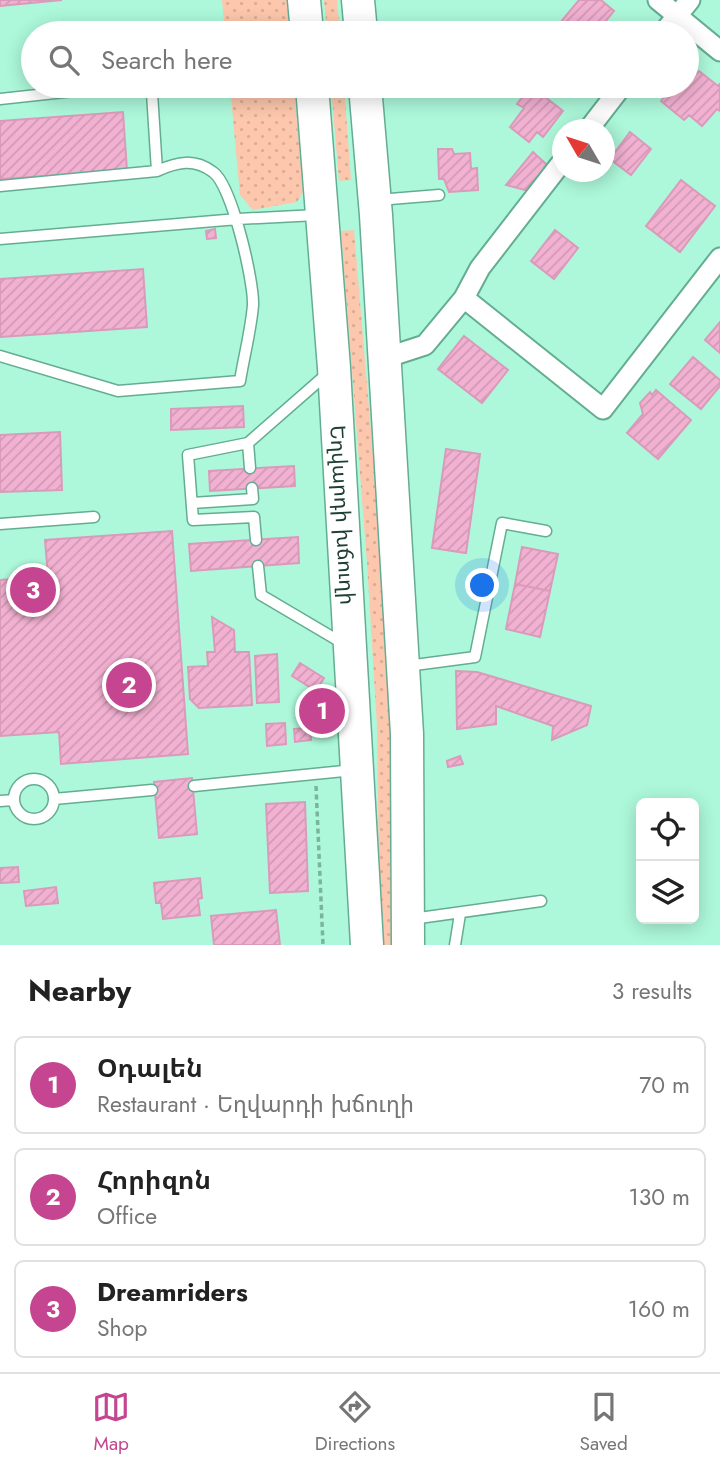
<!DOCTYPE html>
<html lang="en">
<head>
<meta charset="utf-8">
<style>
	:root { --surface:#fff; --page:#f2f2f2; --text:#222; --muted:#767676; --line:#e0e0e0; --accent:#c54590 }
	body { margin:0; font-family:Jost,"Noto Sans Armenian",sans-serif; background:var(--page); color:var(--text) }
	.controls { position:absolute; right:21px; bottom:21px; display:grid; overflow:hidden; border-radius:10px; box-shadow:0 4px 18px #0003 }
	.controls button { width:63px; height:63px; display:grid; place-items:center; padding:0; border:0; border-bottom:2px solid var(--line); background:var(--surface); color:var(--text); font:35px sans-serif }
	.compass { position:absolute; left:552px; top:119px; width:63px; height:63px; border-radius:50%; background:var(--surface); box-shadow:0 4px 18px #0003; rotate:309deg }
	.you { position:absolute; left:483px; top:586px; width:24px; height:24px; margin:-18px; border:5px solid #fff; border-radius:50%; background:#1a73e8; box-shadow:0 0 0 10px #1a73e833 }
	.badge { display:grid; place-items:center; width:46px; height:46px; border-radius:50%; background:var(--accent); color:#fff; font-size:23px; font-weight:700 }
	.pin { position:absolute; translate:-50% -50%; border:4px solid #fff; box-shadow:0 2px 7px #0006 }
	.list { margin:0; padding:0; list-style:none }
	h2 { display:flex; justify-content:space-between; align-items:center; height:91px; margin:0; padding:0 28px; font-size:30px }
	h2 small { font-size:23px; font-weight:400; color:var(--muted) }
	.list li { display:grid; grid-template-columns:46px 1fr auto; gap:21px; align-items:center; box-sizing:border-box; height:98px; margin:0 14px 14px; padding:0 14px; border:2px solid var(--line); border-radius:10px }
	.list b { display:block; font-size:26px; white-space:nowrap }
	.list p { margin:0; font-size:23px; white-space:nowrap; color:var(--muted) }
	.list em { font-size:23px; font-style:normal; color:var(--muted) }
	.icon { flex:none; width:38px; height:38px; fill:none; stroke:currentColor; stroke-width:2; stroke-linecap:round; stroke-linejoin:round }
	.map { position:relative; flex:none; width:720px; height:945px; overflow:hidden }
	.search { position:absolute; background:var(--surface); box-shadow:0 4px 18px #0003; left:21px; right:21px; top:21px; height:77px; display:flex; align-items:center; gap:18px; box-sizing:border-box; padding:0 24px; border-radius:38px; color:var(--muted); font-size:26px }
	.sheet { height:427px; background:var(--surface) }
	nav { display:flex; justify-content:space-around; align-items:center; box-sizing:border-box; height:98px; border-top:2px solid var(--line); background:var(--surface); font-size:19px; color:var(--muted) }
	nav a { display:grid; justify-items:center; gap:4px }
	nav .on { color:var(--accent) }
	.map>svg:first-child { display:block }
	.grass { fill:url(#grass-dots) }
	.building { fill:url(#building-hatch); stroke:#da9bba; stroke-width:2 }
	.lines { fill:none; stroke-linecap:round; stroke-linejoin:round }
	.service-casing { stroke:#64ad92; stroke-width:13 }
	.minor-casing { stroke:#64ad92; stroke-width:23 }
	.primary-casing { stroke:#64ad92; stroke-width:35 }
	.path { stroke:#79b49d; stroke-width:3.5; stroke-dasharray:5 3.5; stroke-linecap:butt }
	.service { stroke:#fff; stroke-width:10 }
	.minor { stroke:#fff; stroke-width:19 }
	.primary { stroke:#fff; stroke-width:32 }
	.labels { text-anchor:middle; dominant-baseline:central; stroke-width:5; stroke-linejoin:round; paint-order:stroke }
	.street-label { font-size:21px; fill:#214035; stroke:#fff }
</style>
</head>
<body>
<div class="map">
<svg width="720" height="945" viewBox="0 0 720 945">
	<defs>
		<pattern id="grass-dots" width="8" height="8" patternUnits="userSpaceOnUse" patternTransform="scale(1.75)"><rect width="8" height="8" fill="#fcc7ac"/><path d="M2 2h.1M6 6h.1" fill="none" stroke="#d8ac95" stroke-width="1.8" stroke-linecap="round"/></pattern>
		<pattern id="building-hatch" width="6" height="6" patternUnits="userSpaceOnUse" patternTransform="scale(1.75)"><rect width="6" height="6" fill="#f3b1d2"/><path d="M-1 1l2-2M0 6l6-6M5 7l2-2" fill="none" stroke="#d099b5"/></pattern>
	</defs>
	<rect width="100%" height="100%" fill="#adf8da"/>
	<path class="grass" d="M222 0H287L290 33H225Z
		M324 0H337L340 33H327Z
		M230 86H294L303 192 297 202 253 210 240 195Z
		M331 86H344L351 180 339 181Z
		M354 230 382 563 392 727 395 945H380L377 727 367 563 341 231Z"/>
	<path class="building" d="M0 0H62L0 6Z
		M579 0H601L614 11 596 33H570L559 24Z
		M699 71 718 86 720 84V111L717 109 702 126 689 115 684 120 661 101 667 93 666 86H687V77L691 80Z
		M531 86 563 111 543 137 537 132 529 142 510 127 524 108 517 104Z
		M123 112 127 171 0 179V121Z
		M630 132 651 149 631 175 610 159Z
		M438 149H452L454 154 470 153 471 169 477 168 478 190 449 192 444 179H439Z
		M533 152 547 165 529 191 506 185Z
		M681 180 715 206 680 252 646 226Z
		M215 229 216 238 207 239 206 231Z
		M555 230 578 248 554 279 531 261Z
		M143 269 147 327 0 337V279Z
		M720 322V353L705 340Z
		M464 336 508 370 482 403 438 369Z
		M693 357 720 380V386L701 409 670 384Z
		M656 390 691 420 658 459 627 433 643 414 640 403 650 392 652 395Z
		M243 406 244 427 171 430V409Z
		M60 432 62 490 0 492V435Z
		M446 449 480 454 466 553 432 548Z
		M294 466 295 486 210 491 209 471Z
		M172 531 188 754 61 764 59 732 0 736V580L48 576 45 540Z
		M298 537 299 563 191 571 189 544Z
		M522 547 558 554 550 591 515 584Z
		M515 584 550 591 540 637 506 629Z
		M212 617 234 630 235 652H249L252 705 199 708 190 699 188 667 208 666 207 652H215Z
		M277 654 279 702 257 703 255 656Z
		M300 663 324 678 316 691 292 676Z
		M456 671 477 672 591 706 587 725 552 740 553 726 496 706V724L457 729Z
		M285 723 286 744 267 746 266 724Z
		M310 728 311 740 295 742 294 729Z
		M460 756 463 764 448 767 447 761Z
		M192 778 197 834 159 838 154 782Z
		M305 802 308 891 270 893 266 804Z
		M18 867 19 882 0 883V868Z
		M200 878 202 898 198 899 200 915 163 919 161 903H156L154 883Z
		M56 887 58 903 26 906 24 891Z
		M276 910 280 945H214L211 916Z"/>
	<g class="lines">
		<g class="service-casing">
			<path id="service" d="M141 86 152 93 157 171
				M0 99 120 86
				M0 186 157 171C177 162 194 158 213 172 232 185 254 282 253 305 251 330 244 356 240 381L118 391 0 356
				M378 200 439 195
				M0 239 238 219 317 215
				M248 443 188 455 193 520 254 517 256 540
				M250 468 248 443 328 373
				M192 503 253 499 252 488
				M0 524 94 517
				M258 566 261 595 344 644
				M407 666 475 657 502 523 546 531
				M14 799a20 20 0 1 1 40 0a20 20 0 1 1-40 0Z
				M194 786 354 770
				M54 799 152 790
				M0 801 14 800
				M412 919 541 901
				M455 945 460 914"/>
		</g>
		<g class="minor-casing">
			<path id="minor" d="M658 0 720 51
				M663 33 690 0
				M588 130 622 86
				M464 298 603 409 720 258
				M385 358 425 345 464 298 480 268 562 162"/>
		</g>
		<g class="primary-casing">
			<g id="primary">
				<path d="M304 0 307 33"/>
				<path d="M358 0 361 33"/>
				<path id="s1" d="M312 86 334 368 367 945"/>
				<path d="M365 86 376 215 407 734 408 945"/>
			</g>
		</g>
		<path class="path" d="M316 786 323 945"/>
		<use href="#service" class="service"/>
		<use href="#minor" class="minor"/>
		<use href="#primary" class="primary"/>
	</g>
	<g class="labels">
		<g class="street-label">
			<text stroke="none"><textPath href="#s1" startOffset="430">Եղվարդի խճուղի</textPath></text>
		</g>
	</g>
</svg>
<div class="controls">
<button><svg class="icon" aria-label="locate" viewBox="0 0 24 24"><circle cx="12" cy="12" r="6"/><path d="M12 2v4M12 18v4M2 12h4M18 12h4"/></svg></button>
<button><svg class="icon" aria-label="layers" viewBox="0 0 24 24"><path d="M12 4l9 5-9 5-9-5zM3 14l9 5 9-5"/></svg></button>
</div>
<svg class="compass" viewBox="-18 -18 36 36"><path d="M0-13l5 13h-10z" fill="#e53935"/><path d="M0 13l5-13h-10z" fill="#767676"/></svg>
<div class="you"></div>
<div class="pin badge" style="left:322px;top:711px">1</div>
<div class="pin badge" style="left:129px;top:685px">2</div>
<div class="pin badge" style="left:33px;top:590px">3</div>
<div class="search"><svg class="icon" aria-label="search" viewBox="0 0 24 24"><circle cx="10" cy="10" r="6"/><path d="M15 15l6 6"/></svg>Search here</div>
</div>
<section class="sheet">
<h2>Nearby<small>3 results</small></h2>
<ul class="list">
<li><span class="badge">1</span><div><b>Օդալեն</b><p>Restaurant · Եղվարդի խճուղի</p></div><em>70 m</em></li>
<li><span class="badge">2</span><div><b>Հորիզոն</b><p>Office</p></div><em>130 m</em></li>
<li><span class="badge">3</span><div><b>Dreamriders</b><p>Shop</p></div><em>160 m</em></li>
</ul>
</section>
<nav>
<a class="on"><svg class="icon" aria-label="map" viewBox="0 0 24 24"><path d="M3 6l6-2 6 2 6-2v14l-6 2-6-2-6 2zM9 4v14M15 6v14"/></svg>Map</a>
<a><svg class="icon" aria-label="directions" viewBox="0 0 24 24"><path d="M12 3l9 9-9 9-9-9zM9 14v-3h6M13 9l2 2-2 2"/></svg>Directions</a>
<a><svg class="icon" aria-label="saved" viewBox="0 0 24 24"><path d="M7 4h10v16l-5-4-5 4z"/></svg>Saved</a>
</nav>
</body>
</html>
